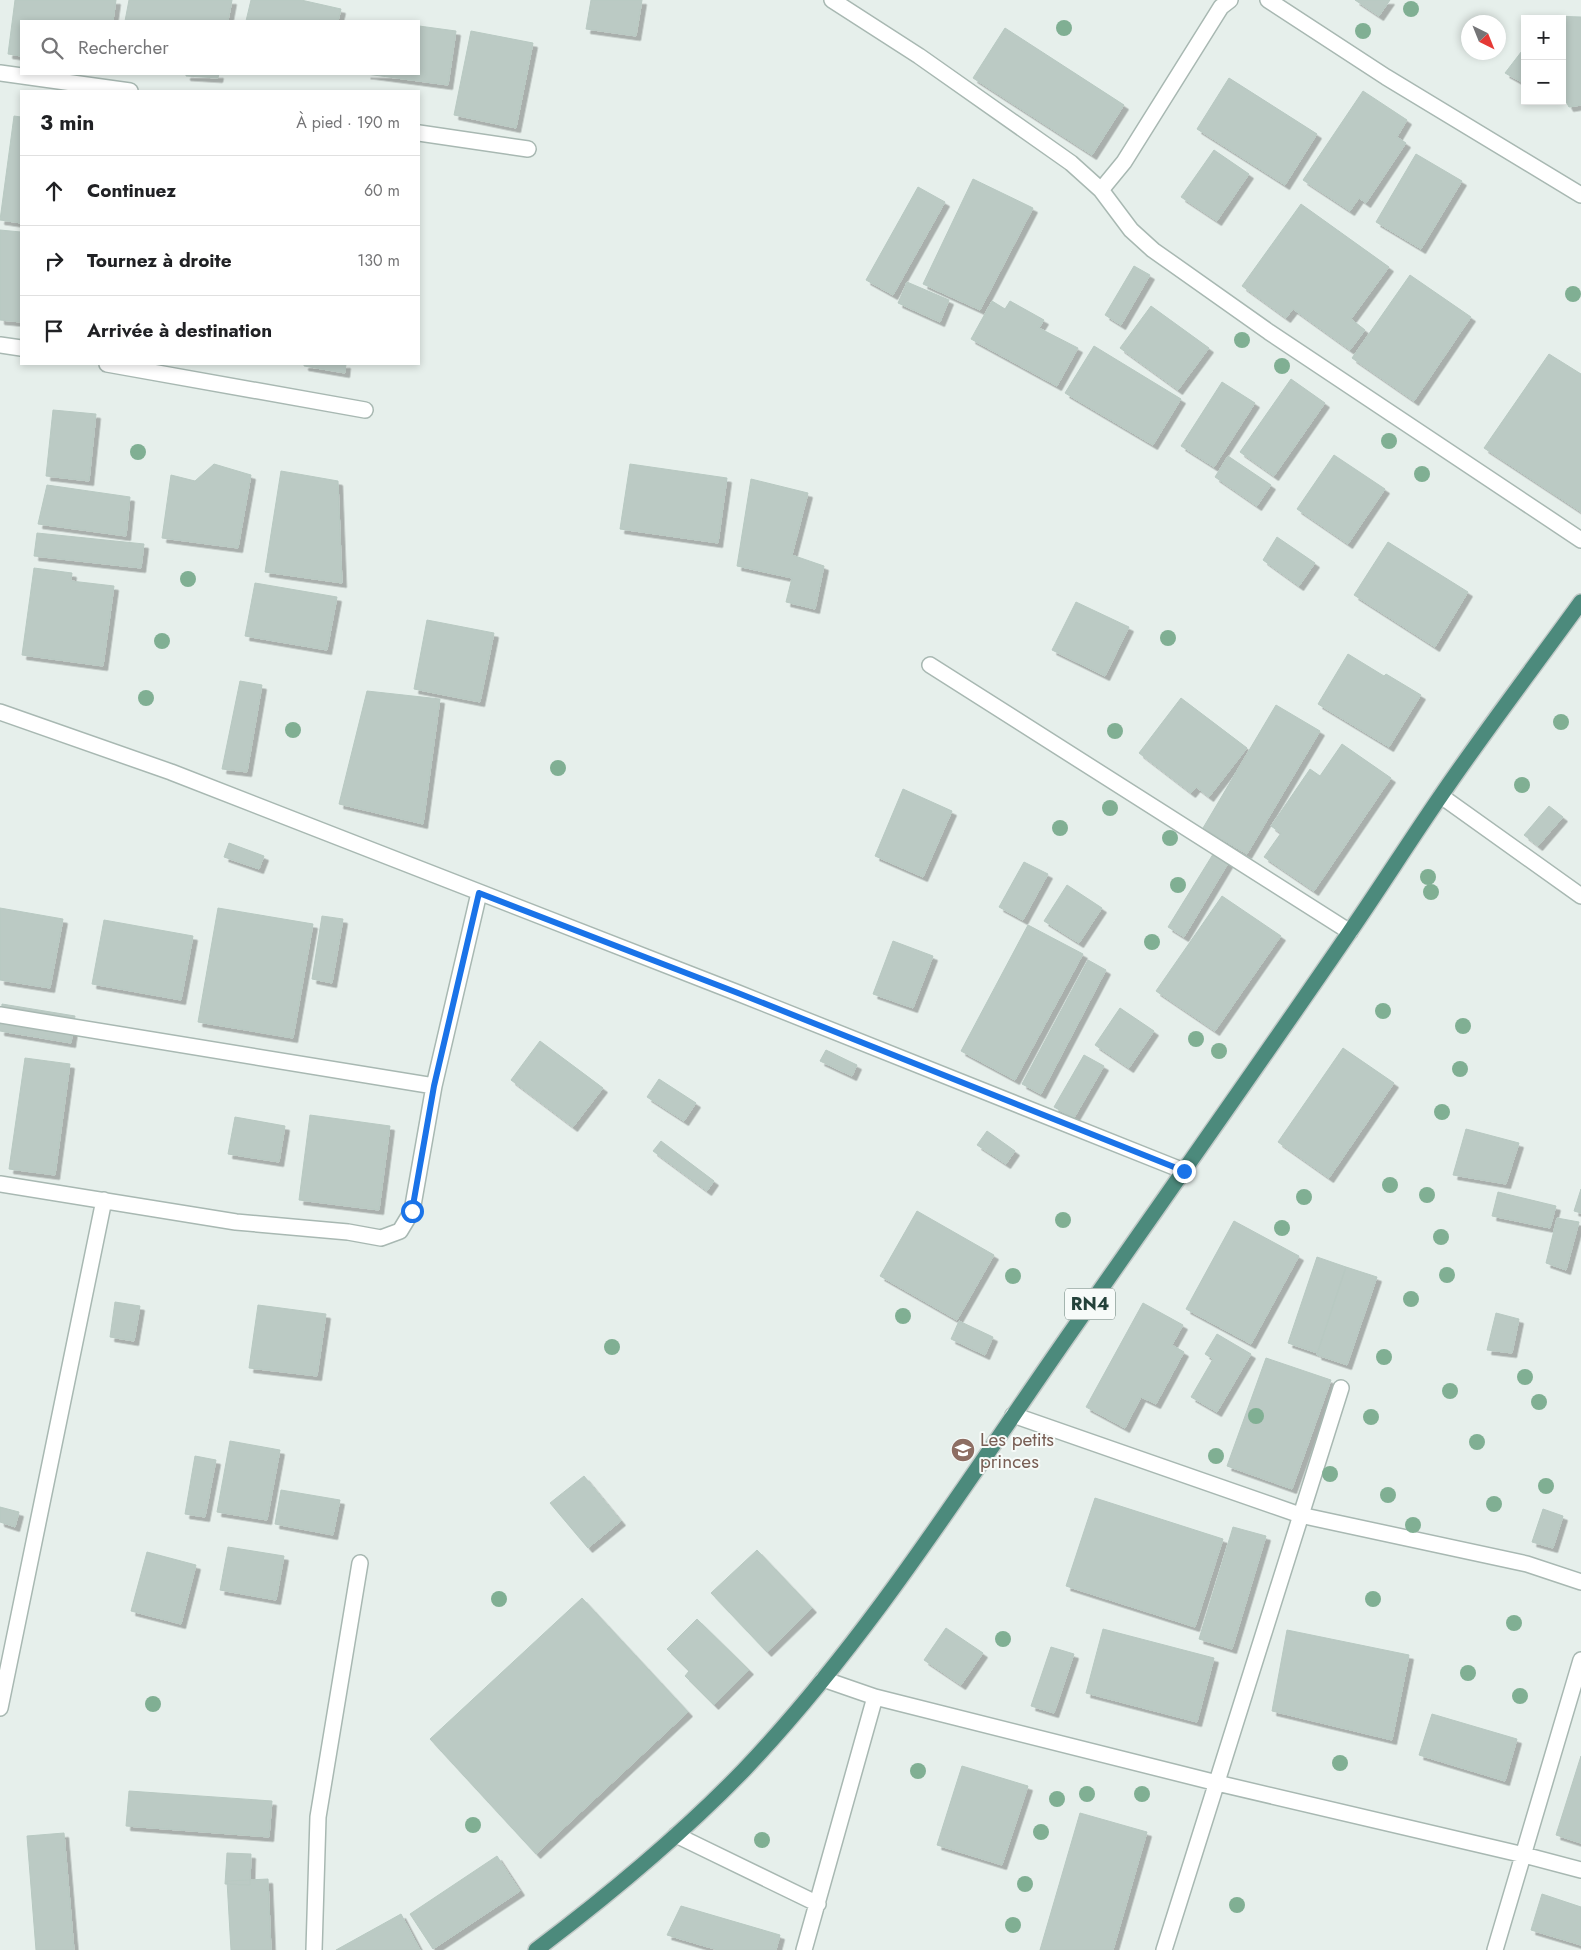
<!DOCTYPE html>
<html lang="fr">
<head>
<meta charset="utf-8">
<style>
	:root { --surface:#fff; --page:#f6f6f6; --text:#202124; --muted:#757577; --line:#e0e0e0 }
	body { margin:0; font-family:Jost,sans-serif; background:var(--page); color:var(--text) }
	.controls { position:absolute; right:15px; top:15px; display:grid; overflow:hidden; border-radius:0px; box-shadow:0 2px 8px #0003 }
	.controls button { width:45px; height:45px; display:grid; place-items:center; padding:0; border:0; border-bottom:1px solid var(--line); background:var(--surface); color:var(--text); font:25px sans-serif }
	.compass { position:absolute; left:1461px; top:15px; width:45px; height:45px; border-radius:50%; background:var(--surface); box-shadow:0 2px 8px #0003; rotate:137deg }
	.stop { position:absolute; width:15px; height:15px; margin:-11px; border:4px solid #1a73e8; border-radius:50%; background:#fff }
	.stop.end { background:#1a73e8; border-color:#fff; box-shadow:0 1px 5px #0008 }
	.list { margin:0; padding:0; list-style:none }
	h2 { display:flex; justify-content:space-between; align-items:center; height:65px; margin:0; padding:0 20px; font-size:21px }
	h2 small { font-size:16px; font-weight:400; color:var(--muted) }
	.list li { display:grid; grid-template-columns:32px 1fr auto; gap:15px; align-items:center; box-sizing:border-box; height:70px; padding:0 20px; border-top:1px solid var(--line) }
	.list b { display:block; font-size:19px; white-space:nowrap }
	.list em { font-size:16px; font-style:normal; color:var(--muted) }
	.icon { flex:none; width:28px; height:28px; fill:none; stroke:currentColor; stroke-width:2; stroke-linecap:round; stroke-linejoin:round }
	.map { position:relative; flex:none; width:1581px; height:1950px; overflow:hidden }
	.search { position:absolute; background:var(--surface); box-shadow:0 2px 8px #0003; left:20px; top:20px; width:400px; height:55px; display:flex; align-items:center; gap:12px; box-sizing:border-box; padding:0 18px; border-radius:0px; color:var(--muted); font-size:19px }
	.panel { position:absolute; background:var(--surface); box-shadow:0 2px 8px #0003; left:20px; top:90px; width:400px; height:275px; border-radius:0px }
	.map>svg:first-child { display:block }
	.building { fill:#bbcac4; stroke:#b8c9c2; filter:url(#shadow) }
	.lines { fill:none; stroke-linecap:round; stroke-linejoin:round }
	.minor-casing { stroke:#a8b8b2; stroke-width:18 }
	.trunk-casing { stroke:#c2cac8; stroke-width:18 }
	.minor { stroke:#fff; stroke-width:15 }
	.trunk { stroke:#4c8a7c; stroke-width:15 }
	.tree { fill:#80af93 }
	.route { stroke:#1a73e8; stroke-width:6 }
	.labels { text-anchor:middle; dominant-baseline:central; stroke-width:4; stroke-linejoin:round; paint-order:stroke }
	.shield { fill:#f7fbf9; stroke:#637a73; stroke-width:1 }
	.shield-label { font-size:18px; font-weight:bold; fill:#24423a }
	.education-label { font-size:19px; fill:#785e54; stroke:#f7fbf9; text-anchor:start }
</style>
</head>
<body>
<div class="map">
<svg width="1581" height="1950" viewBox="0 0 1581 1950">
	<defs>
		<filter id="shadow"><feDropShadow dx="4.5" dy="4.5" stdDeviation="0" flood-color="#0004"/></filter>
	</defs>
	<rect width="100%" height="100%" fill="#e6efeb"/>
	<path class="building" d="M15 0H116L113 21H21V56L8 54Z
		M129 0H232L228 21H125Z
		M251 0H301L341 9 338 21H246Z
		M591 0H642L636 36 586 29Z
		M1355 0H1390L1379 16Z
		M1549 16 1581 17V105L1569 107 1562 94V19H1546Z
		M419 26 456 31 448 85 366 74H419Z
		M1005 28 1124 105 1092 155 973 78Z
		M471 31 533 43 516 128 454 115Z
		M1525 47V84L1505 73Z
		M186 74H219L218 78 186 76Z
		M1229 78 1317 134 1285 185 1197 129Z
		M1363 91 1407 120 1397 137 1406 143 1366 203 1359 198 1350 211 1303 180Z
		M14 116 21 117V223L0 220Z
		M1214 150 1249 174 1217 221 1181 197Z
		M1416 154 1462 181 1421 249 1376 222Z
		M973 179 1033 208 980 310 923 284Z
		M918 187 945 202 893 295 866 280Z
		M1301 204 1389 267 1351 319 1365 330 1350 350 1293 309 1286 318 1242 286Z
		M0 230 21 232V322L0 320Z
		M1134 266 1150 275 1121 325 1105 315Z
		M1410 275 1471 317 1414 401 1352 358Z
		M907 282 949 300 940 322 898 303Z
		M992 301 1005 309 1010 301 1044 320 1039 328 1078 348 1057 386 971 339Z
		M1151 306 1209 348 1178 390 1120 348Z
		M1094 346 1181 399 1153 445 1065 393Z
		M1549 354 1581 374V512L1484 448Z
		M304 364H346L345 373 304 366Z
		M1291 379 1325 403 1274 476 1240 452Z
		M1222 382 1255 403 1214 467 1181 446Z
		M53 410 96 414 89 481 46 476Z
		M1334 455 1385 489 1348 544 1297 509Z
		M1228 456 1271 485 1257 506 1215 477Z
		M214 464 251 475 238 548 162 538 171 475 195 481Z
		M630 464 727 478 718 543 620 529Z
		M281 471 338 481 342 583 265 572Z
		M751 479 808 493 792 555 824 566 815 609 786 602 792 578 737 566Z
		M47 485 130 497 126 536 38 524Z
		M37 533 144 544 141 568 34 556Z
		M1277 537 1315 563 1299 586 1263 560Z
		M1388 542 1468 592 1435 647 1354 595Z
		M34 568 72 573 71 581 114 586 103 666 22 655Z
		M255 583 337 597 327 650 245 636Z
		M1076 602 1129 627 1105 676 1052 650Z
		M427 620 494 633 480 702 414 689Z
		M1348 654 1384 676 1386 674 1421 695 1389 747 1318 704Z
		M240 681 262 685 247 772 222 769Z
		M367 691 440 699 423 824 339 804Z
		M1181 698 1247 748 1209 797 1196 787 1191 793 1139 753Z
		M1276 705 1320 731 1247 854 1203 828Z
		M1342 744 1391 778 1314 891 1264 857 1281 833 1271 826 1310 769 1320 776Z
		M903 789 952 811 923 877 875 856Z
		M1549 806 1563 817 1538 846 1524 835Z
		M229 843 264 856 259 869 224 857Z
		M1215 851 1230 860 1184 937 1168 927Z
		M1024 862 1048 874 1023 920 999 907Z
		M1067 885 1102 908 1079 943 1044 921Z
		M1222 896 1281 936 1215 1031 1156 991Z
		M0 908 63 919 50 988 0 980Z
		M218 908 313 924 293 1038 198 1022Z
		M322 916 343 919 332 983 312 979Z
		M104 920 193 936 181 1000 92 984Z
		M1028 925 1083 954 1015 1080 961 1051Z
		M893 941 933 956 913 1008 873 994Z
		M1088 960 1106 970 1041 1094 1022 1084Z
		M2 1004 75 1016 71 1043 0 1031Z
		M1120 1008 1154 1031 1129 1068 1095 1045Z
		M540 1041 603 1088 573 1127 511 1080Z
		M1343 1048 1394 1083 1329 1178 1278 1142Z
		M826 1050 857 1065 852 1076 820 1061Z
		M1084 1055 1104 1066 1074 1118 1054 1107Z
		M25 1058 70 1064 55 1175 9 1169Z
		M659 1079 696 1103 684 1121 647 1097Z
		M310 1115 390 1126 379 1210 299 1200Z
		M235 1117 285 1126 279 1162 228 1154Z
		M1466 1129 1519 1143 1506 1184 1453 1175Z
		M987 1131 1015 1151 1006 1164 977 1145Z
		M661 1141 714 1181 707 1191 653 1151Z
		M1581 1189V1213L1574 1211Z
		M1498 1192 1556 1206 1550 1228 1492 1216Z
		M917 1211 994 1255 957 1320 880 1276Z
		M1557 1218 1579 1222 1566 1270 1546 1263Z
		M1234 1221 1299 1256 1251 1344 1186 1309Z
		M1317 1257 1346 1267 1317 1353 1288 1343Z
		M1346 1267 1377 1277 1347 1365 1317 1355Z
		M115 1302 140 1306 134 1341 110 1337Z
		M1143 1303 1183 1325 1172 1345 1184 1352 1156 1404 1141 1397 1125 1428 1086 1407Z
		M258 1305 326 1314 317 1376 249 1368Z
		M1496 1313 1519 1319 1512 1353 1487 1350Z
		M959 1321 993 1337 985 1355 951 1339Z
		M1217 1334 1251 1354 1217 1412 1191 1397 1213 1359 1205 1354Z
		M1266 1358 1331 1380 1292 1489 1227 1466Z
		M230 1441 280 1450 267 1520 217 1512Z
		M195 1456 216 1460 205 1517 185 1514Z
		M584 1476 621 1521 588 1548 550 1503Z
		M281 1490 340 1500 333 1535 275 1524Z
		M1095 1498 1223 1539 1195 1627 1066 1586Z
		M0 1507 19 1512 15 1527 0 1522Z
		M1543 1509 1563 1516 1553 1548 1532 1542Z
		M1233 1527 1266 1536 1232 1649 1199 1639Z
		M228 1547 284 1556 276 1600 220 1590Z
		M757 1550 812 1608 767 1652 711 1593Z
		M147 1552 196 1565 181 1624 131 1611Z
		M582 1598 688 1712 536 1854 430 1739Z
		M697 1619 749 1670 714 1705 685 1676 689 1671 667 1649Z
		M946 1628 983 1653 961 1685 924 1660Z
		M1103 1629 1214 1658 1197 1722 1086 1693Z
		M1287 1630 1409 1655 1392 1740 1272 1711Z
		M1051 1647 1074 1654 1054 1713 1031 1706Z
		M1432 1714 1517 1739 1505 1781 1419 1755Z
		M1581 1756V1843L1556 1835Z
		M962 1766 1028 1786 1002 1865 937 1845Z
		M129 1791 272 1801 269 1837 126 1826Z
		M1080 1813 1147 1832 1113 1950H1040Z
		M64 1833 74 1950H36L27 1836Z
		M227 1853 251 1854 250 1885 225 1884Z
		M497 1856 520 1891 433 1949 410 1914Z
		M268 1879 271 1950H231L227 1881Z
		M1542 1894 1581 1907V1945L1531 1930Z
		M681 1906 780 1935 776 1950H718L667 1935Z
		M401 1914 420 1950H336Z"/>
	<g class="lines">
		<g class="minor-casing">
			<path id="minor" d="M832 0 919 56 1071 163 1101 190 1131 230 1153 250 1269 332 1581 540
				M1268 0 1386 77 1581 195
				M0 73 130 91
				M419 133 528 149
				M1101 190 1124 162 1221 7 1230 0
				M0 345 21 348
				M107 364 365 410
				M930 665 1350 932
				M0 712 171 772 738 993 1184 1171
				M1441 796 1581 896
				M0 1015 434 1086
				M0 1184 236 1222 348 1232 381 1238 400 1231 412 1211 434 1086 479 893
				M1013 1415 1300 1515 1527 1564 1581 1582
				M823 1679 875 1697 1217 1783 1524 1855 1581 1870
				M0 1708 104 1200
				M676 1835 818 1904
				M314 1950 318 1817 360 1563
				M804 1950 875 1697
				M1164 1950 1341 1388
				M1495 1950 1581 1660"/>
		</g>
		<g class="trunk-casing">
			<path id="trunk" d="M536 1950C609 1895 680 1836 744 1770 871 1636 968 1479 1073 1329 1165 1197 1258 1066 1349 933 1380 888 1409 842 1440 797 1485 731 1534 667 1581 602"/>
		</g>
		<use href="#minor" class="minor"/>
		<use href="#trunk" class="trunk"/>
	</g>
	<g class="tree">
		<circle cx="1411" cy="9" r="8"/>
		<circle cx="1064" cy="28" r="8"/>
		<circle cx="1363" cy="31" r="8"/>
		<circle cx="1573" cy="294" r="8"/>
		<circle cx="1242" cy="340" r="8"/>
		<circle cx="1282" cy="366" r="8"/>
		<circle cx="1389" cy="441" r="8"/>
		<circle cx="138" cy="452" r="8"/>
		<circle cx="1422" cy="474" r="8"/>
		<circle cx="188" cy="579" r="8"/>
		<circle cx="1168" cy="638" r="8"/>
		<circle cx="162" cy="641" r="8"/>
		<circle cx="146" cy="698" r="8"/>
		<circle cx="1561" cy="722" r="8"/>
		<circle cx="293" cy="730" r="8"/>
		<circle cx="1115" cy="731" r="8"/>
		<circle cx="558" cy="768" r="8"/>
		<circle cx="1522" cy="785" r="8"/>
		<circle cx="1110" cy="808" r="8"/>
		<circle cx="1060" cy="828" r="8"/>
		<circle cx="1170" cy="838" r="8"/>
		<circle cx="1428" cy="877" r="8"/>
		<circle cx="1178" cy="885" r="8"/>
		<circle cx="1431" cy="892" r="8"/>
		<circle cx="1152" cy="942" r="8"/>
		<circle cx="1383" cy="1011" r="8"/>
		<circle cx="1463" cy="1026" r="8"/>
		<circle cx="1196" cy="1039" r="8"/>
		<circle cx="1219" cy="1051" r="8"/>
		<circle cx="1460" cy="1069" r="8"/>
		<circle cx="1442" cy="1112" r="8"/>
		<circle cx="1390" cy="1185" r="8"/>
		<circle cx="1427" cy="1195" r="8"/>
		<circle cx="1304" cy="1197" r="8"/>
		<circle cx="1063" cy="1220" r="8"/>
		<circle cx="1282" cy="1228" r="8"/>
		<circle cx="1441" cy="1237" r="8"/>
		<circle cx="1447" cy="1275" r="8"/>
		<circle cx="1013" cy="1276" r="8"/>
		<circle cx="1411" cy="1299" r="8"/>
		<circle cx="903" cy="1316" r="8"/>
		<circle cx="612" cy="1347" r="8"/>
		<circle cx="1384" cy="1357" r="8"/>
		<circle cx="1525" cy="1377" r="8"/>
		<circle cx="1450" cy="1391" r="8"/>
		<circle cx="1539" cy="1402" r="8"/>
		<circle cx="1256" cy="1416" r="8"/>
		<circle cx="1371" cy="1417" r="8"/>
		<circle cx="1477" cy="1442" r="8"/>
		<circle cx="1216" cy="1456" r="8"/>
		<circle cx="1330" cy="1474" r="8"/>
		<circle cx="1546" cy="1486" r="8"/>
		<circle cx="1388" cy="1495" r="8"/>
		<circle cx="1494" cy="1504" r="8"/>
		<circle cx="1413" cy="1525" r="8"/>
		<circle cx="499" cy="1599" r="8"/>
		<circle cx="1373" cy="1599" r="8"/>
		<circle cx="1514" cy="1623" r="8"/>
		<circle cx="1003" cy="1639" r="8"/>
		<circle cx="1468" cy="1673" r="8"/>
		<circle cx="1520" cy="1696" r="8"/>
		<circle cx="153" cy="1704" r="8"/>
		<circle cx="1340" cy="1763" r="8"/>
		<circle cx="918" cy="1771" r="8"/>
		<circle cx="1087" cy="1794" r="8"/>
		<circle cx="1142" cy="1794" r="8"/>
		<circle cx="1057" cy="1799" r="8"/>
		<circle cx="473" cy="1825" r="8"/>
		<circle cx="1041" cy="1832" r="8"/>
		<circle cx="762" cy="1840" r="8"/>
		<circle cx="1025" cy="1884" r="8"/>
		<circle cx="1237" cy="1905" r="8"/>
		<circle cx="1013" cy="1925" r="8"/>
	</g>
	<g class="lines">
		<path class="route" d="M412 1211 434 1086 479 893 738 993 1184 1171"/>
	</g>
	<defs>
		<g id="school-disc" transform="scale(1.25)"><circle r="9.5" fill="#8d6e63" stroke="#f7fbf9"/><path d="M0-5L7-2L0 1L-7-2ZM-4 1L0 2.5L4 1V4Q0 6-4 4Z" fill="#fff"/></g>
	</defs>
	<g fill-rule="evenodd">
		<use href="#school-disc" x="963" y="1450"/>
	</g>
	<g class="labels">
		<rect class="shield" x="1065" y="1288.5" width="50" height="31" rx="4"/>
		<g class="shield-label">
			<text x="1090" y="1304">RN4</text>
		</g>
		<g class="education-label">
			<text x="980" y="1439">Les petits<tspan x="980" dy="22">princes</tspan></text>
		</g>
	</g>
</svg>
<div class="controls">
<button>+</button>
<button>−</button>
</div>
<svg class="compass" viewBox="-18 -18 36 36"><path d="M0-13l5 13h-10z" fill="#e53935"/><path d="M0 13l5-13h-10z" fill="#757577"/></svg>
<div class="stop" style="left:412px;top:1211px"></div>
<div class="stop end" style="left:1184px;top:1171px"></div>
<div class="search"><svg class="icon" aria-label="search" viewBox="0 0 24 24"><circle cx="10" cy="10" r="6"/><path d="M15 15l6 6"/></svg>Rechercher</div>
<section class="panel">
<h2>3 min<small>À pied · 190 m</small></h2>
<ul class="list">
<li><svg class="icon" aria-label="ahead" viewBox="0 0 24 24"><path d="M12 20V5M6 11l6-6 6 6"/></svg><div><b>Continuez</b></div><em>60 m</em></li>
<li><svg class="icon" aria-label="right" viewBox="0 0 24 24"><path d="M7 20v-9h11M14 6l5 5-5 5"/></svg><div><b>Tournez à droite</b></div><em>130 m</em></li>
<li><svg class="icon" aria-label="arrive" viewBox="0 0 24 24"><path d="M6 21V4h12l-3 4 3 4H6"/></svg><div><b>Arrivée à destination</b></div></li>
</ul>
</section>
</div>
</body>
</html>
